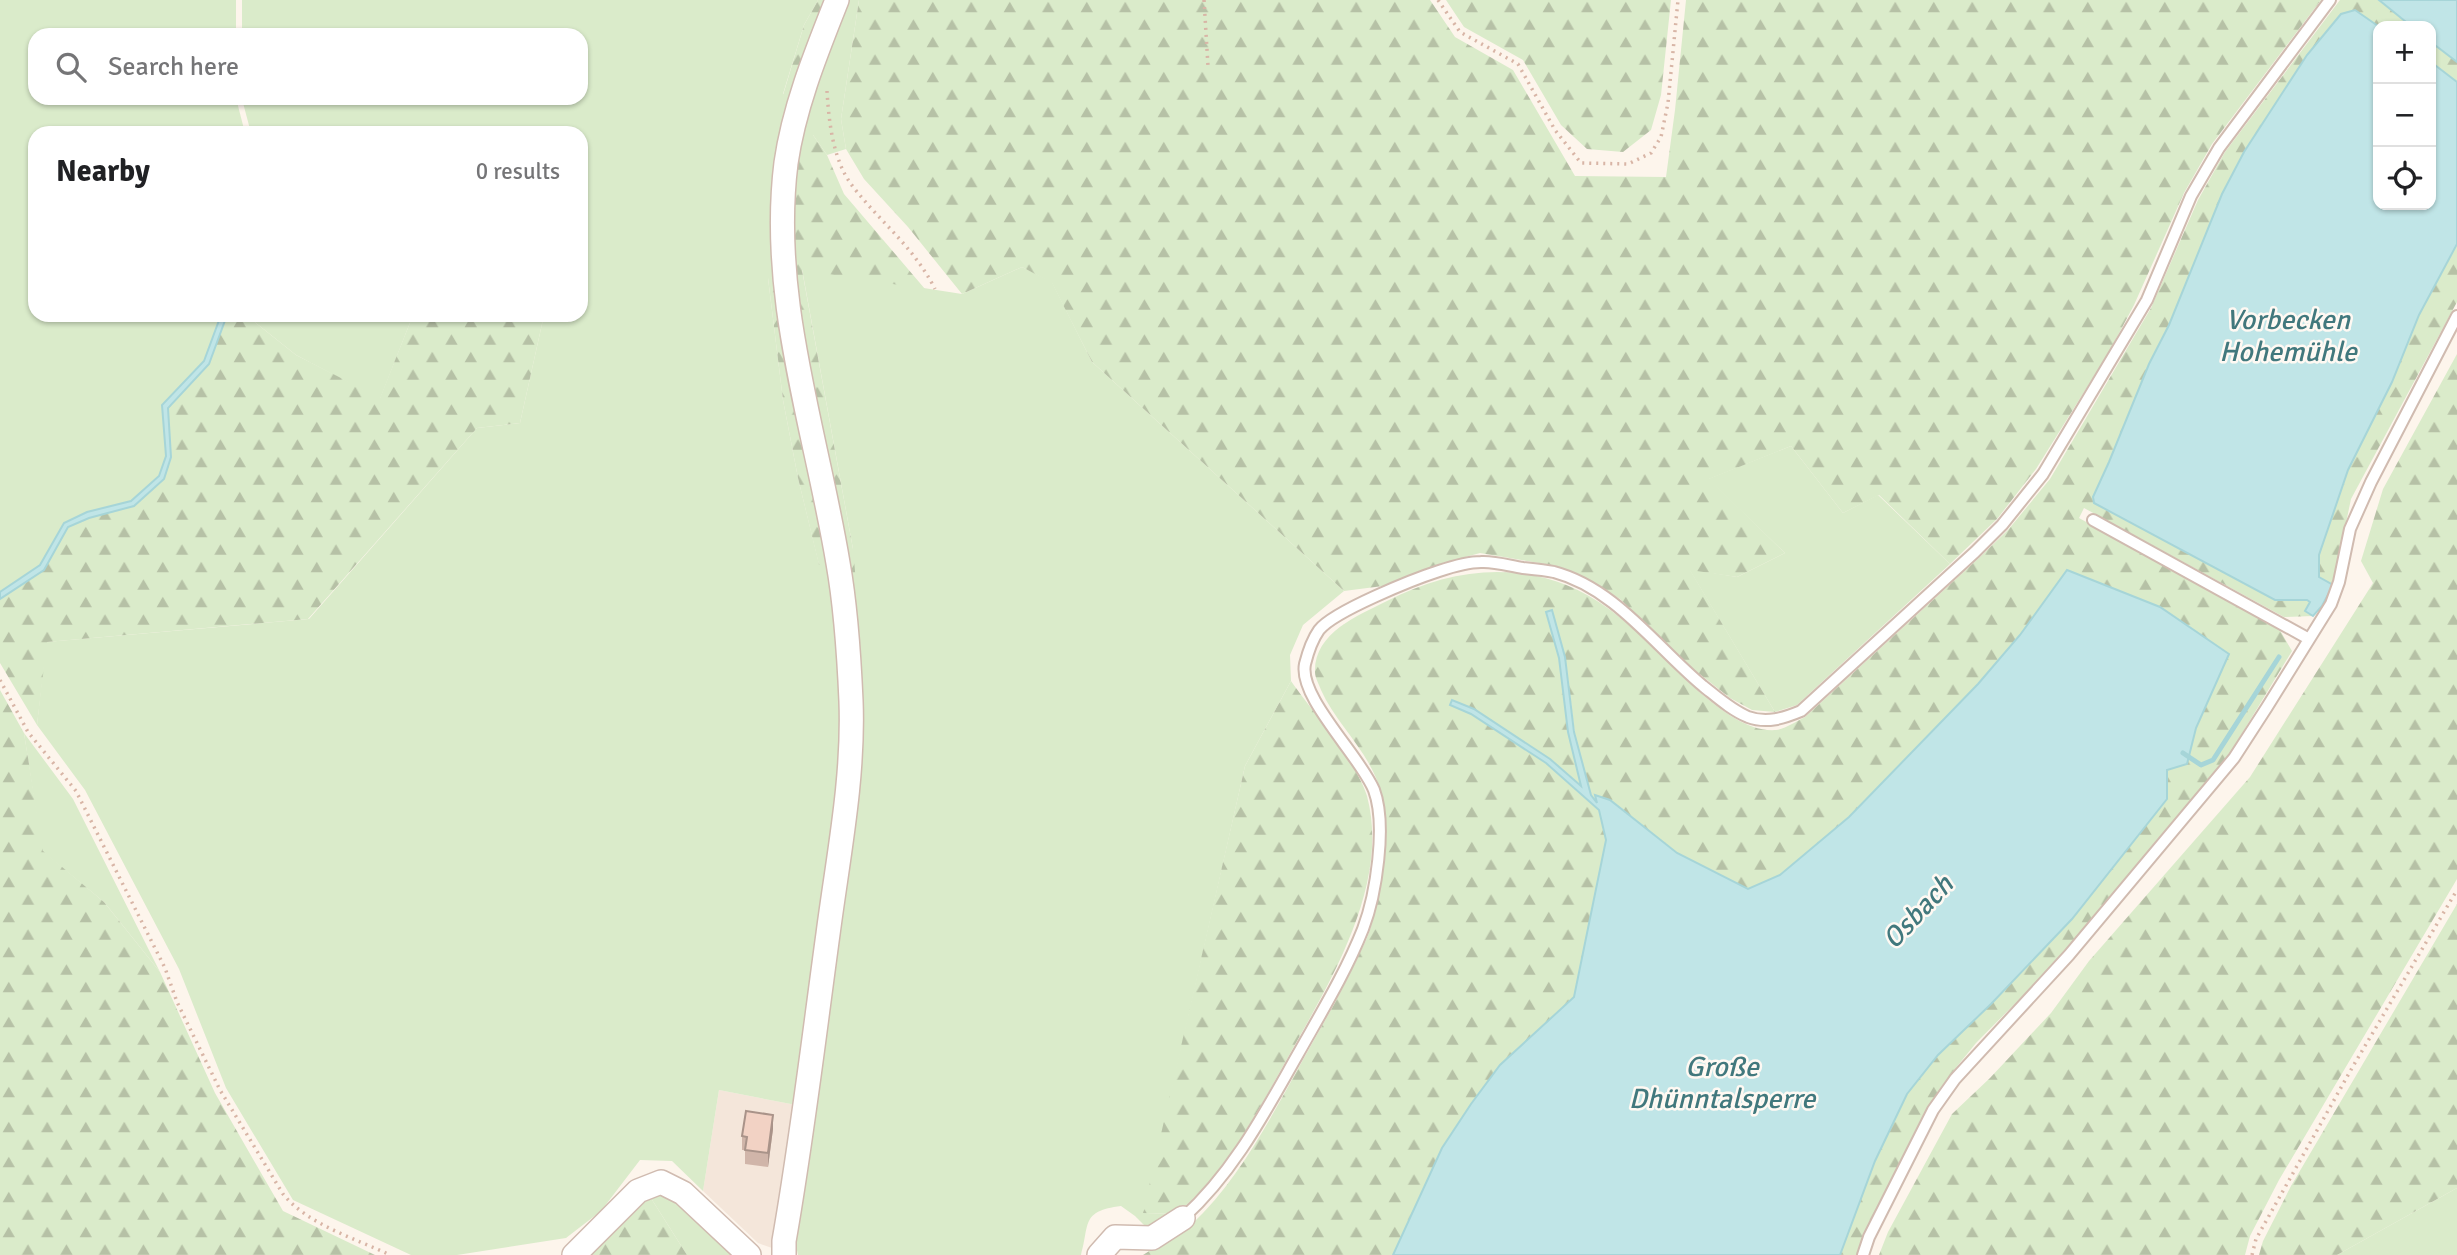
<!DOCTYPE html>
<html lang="en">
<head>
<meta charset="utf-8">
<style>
	:root { --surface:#fff; --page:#f6f6f6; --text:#202124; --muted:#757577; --line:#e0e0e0 }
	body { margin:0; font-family:Signika,sans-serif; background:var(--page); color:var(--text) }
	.controls { position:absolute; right:21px; top:21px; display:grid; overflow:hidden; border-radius:14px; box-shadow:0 2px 5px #0004 }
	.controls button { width:63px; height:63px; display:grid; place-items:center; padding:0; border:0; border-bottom:2px solid var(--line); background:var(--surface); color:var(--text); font:35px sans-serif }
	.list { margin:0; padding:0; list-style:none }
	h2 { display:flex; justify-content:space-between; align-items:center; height:91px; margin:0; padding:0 28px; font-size:30px }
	h2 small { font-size:23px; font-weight:400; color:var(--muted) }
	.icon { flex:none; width:38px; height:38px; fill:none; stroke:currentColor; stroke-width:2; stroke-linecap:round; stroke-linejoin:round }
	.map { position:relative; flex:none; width:2457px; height:1255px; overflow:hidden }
	.search { position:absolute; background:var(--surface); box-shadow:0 2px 5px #0004; left:28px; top:28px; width:560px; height:77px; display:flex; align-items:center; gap:18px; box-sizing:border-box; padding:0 24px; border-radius:21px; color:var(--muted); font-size:26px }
	.panel { position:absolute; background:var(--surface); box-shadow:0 2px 5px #0004; left:28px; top:126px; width:560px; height:196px; border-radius:21px }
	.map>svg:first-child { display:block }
	.residential { fill:#f4e6da }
	.grass { fill:#daebca }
	.forest { fill:url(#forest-firs) }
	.water { fill:#c0e5e7; stroke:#a6d5d8; stroke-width:2 }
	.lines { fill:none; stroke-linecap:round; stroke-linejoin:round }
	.stream { stroke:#a6d5d8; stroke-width:5 }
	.lane-casing { stroke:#d0bbb0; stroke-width:14 }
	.street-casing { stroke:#d0bbb0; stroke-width:26 }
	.path { stroke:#d8b5a6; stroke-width:3.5; stroke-dasharray:2 5; stroke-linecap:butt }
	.lane { stroke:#fff; stroke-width:10 }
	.street { stroke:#fff; stroke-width:23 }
	.wall { fill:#d0b5a9 }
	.shaded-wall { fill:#a99389 }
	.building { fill:#f2d2c4; stroke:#a99389; stroke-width:2 }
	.labels { text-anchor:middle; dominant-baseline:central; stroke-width:5; stroke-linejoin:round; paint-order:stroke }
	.water-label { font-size:28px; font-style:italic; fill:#41787d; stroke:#fff9f3 }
</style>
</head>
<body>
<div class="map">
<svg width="2457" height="1255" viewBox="0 0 2457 1255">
	<defs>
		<pattern id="forest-firs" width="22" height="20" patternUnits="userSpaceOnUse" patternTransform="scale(1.75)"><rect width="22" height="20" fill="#daebca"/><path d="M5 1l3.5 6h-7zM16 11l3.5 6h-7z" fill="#b6c1a6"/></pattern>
	</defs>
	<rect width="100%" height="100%" fill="#fdf5ec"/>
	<path class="residential" d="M719 1090 796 1105 781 1214 772 1248 758 1243 703 1191Z"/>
	<path class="grass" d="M0 0H236V35H35V98H236L245 133H35V315H221L204 361 162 405 166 456 159 476 131 501 87 512 64 523 40 566 0 592Z
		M242 0H818L804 25 783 94 794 99 776 278H768L783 400 798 478 819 564H830L842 702 838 788 796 1105 719 1090 703 1191 672 1161 640 1160 601 1211 566 1238 457 1255H411L293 1200 226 1088 179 969 85 790 37 725 46 642 309 619 477 428 520 423 544 315H581V133H251L242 99 581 98V35H242Z
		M845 0H859L841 119 846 149 827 155 813 135 800 140 799 132Z
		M1022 267 1052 282 1092 362 1344 591 1303 625 1290 655 1291 681 1245 766 1144 1213 1177 1214 1150 1231 1135 1216 1121 1206C1080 1211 1090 1225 1081 1255H798L795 1241 837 923 853 549 802 269 962 294Z
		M246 315H413L380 399 296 355Z
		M1791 446 1843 513 1878 495 1950 564 1797 705 1775 712 1689 569 1737 577 1785 553 1708 479Z
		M24 733 73 799 160 972 104 902 42 851Z
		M2457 1188V1255H2337Z
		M665 1192 737 1255H687L649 1195Z"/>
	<path class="forest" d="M818 0H830L794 99 783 95 804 25Z
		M859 0H1430L1455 37 1513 70 1575 176 1666 177 1675 110 1686 0H2321L2212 144 2184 193 2134 305 2109 352 2036 469 1997 519 1950 564 1879 495 1843 513 1791 446 1709 479 1785 553 1737 577 1690 570 1775 712 1752 710 1730 698 1692 668 1620 599 1586 578 1557 566 1480 553 1436 565 1383 586 1344 591 1092 362 1052 283 1022 267 962 294 908 227 864 179 846 149 841 119Z
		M1446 0H1671L1661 95 1651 130 1623 152 1587 149 1561 125 1523 60 1464 27Z
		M2340 0H2379L2411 26H2378L2355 10 2342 14 2307 55 2244 152 2222 194 2169 325 2149 364 2109 462 2093 497 2274 600H2307L2310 601 2305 611 2313 616 2284 617 2084 508 2079 518 2278 627 2292 651 2229 755 2066 952 1976 1043 1950 1075 1929 1107 1864 1236 1857 1255H1840L1875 1161 1907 1094 1938 1055 1991 1004 2072 919 2167 799V770L2187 764 2196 728 2229 654 2067 570 2020 635 1978 684 1849 817 1780 875 1748 889 1677 853 1610 800 1596 796 1598 806C1573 768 1573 702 1565 658 1562 642 1556 626 1552 611L1547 612 1559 658 1568 732 1582 787 1550 759 1474 709 1450 705 1471 714 1546 763 1599 810 1606 840 1574 997 1500 1065 1471 1104 1442 1148 1393 1255H1143C1158 1245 1179 1237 1191 1225 1245 1174 1278 1103 1314 1040 1329 1014 1343 988 1356 961 1361 950 1368 938 1371 926 1383 884 1390 838 1381 794 1373 755 1337 726 1321 690 1319 684 1315 678 1315 672 1314 633 1357 616 1387 601 1460 563 1541 559 1609 609 1642 633 1671 668 1703 695 1723 711 1748 732 1776 730 1785 729 1797 721 1805 717L1980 557 2008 530 2050 479 2151 308 2198 200 2225 152Z
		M2431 42 2457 62V82L2431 62Z
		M809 135H813L827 155 844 194 925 289 802 270 853 549 857 593 851 594 808 377 788 228 800 140Z
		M2457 244V302L2351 499 2333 585 2319 577V555L2348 470 2392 382 2419 315Z
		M768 278H776L830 564 819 565 798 478 783 400Z
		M227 315H246L296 355 380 398 413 315H544L520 423 477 428 308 619 47 642 37 725 0 663V599L44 570 68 527 89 518 134 506 164 479 171 457 168 408 209 364Z
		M2457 354V879L2279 1180 2250 1236 2245 1255H1879L1888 1232 1952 1114 1990 1078 2051 1013 2089 961 2250 777 2373 583 2361 561 2383 489Z
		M1291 681C1312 711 1357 763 1367 796 1390 882 1333 977 1292 1050 1268 1093 1245 1137 1214 1176 1203 1190 1189 1202 1177 1214L1143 1213 1245 766Z
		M0 690 24 733 43 851 104 902 160 972 215 1093 283 1211 375 1255H0Z
		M2457 904V1188L2337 1255H2259L2263 1241 2291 1186Z
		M649 1195 687 1255H588Z"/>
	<path class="water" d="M2379 0H2457V62L2431 42V26H2411Z
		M2355 10 2378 26V205H2431V62L2457 82V244L2419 315 2392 382 2348 470 2319 555V577L2333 585 2322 606 2313 616 2305 611 2310 602 2307 600H2275L2094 503 2093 497 2109 462 2149 364 2169 325 2222 194 2244 152 2307 55 2341 14Z
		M221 315H227L209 364 168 408 171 457 164 479 134 506 89 518 68 527 44 570 0 599V592L40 565 64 523 87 512 131 501 159 476 166 456 162 405 204 361Z
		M2067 570 2160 607 2229 654 2196 728 2187 764 2167 770V799L2072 919 1991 1004 1938 1055 1907 1094 1875 1161 1840 1255H1393L1442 1148 1471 1104 1500 1065 1574 997 1606 840 1599 810 1546 763 1471 714 1450 705 1452 700 1474 709 1550 759 1581 786 1568 732 1559 658 1546 612 1552 610 1565 657 1574 732 1591 795 1597 803 1595 795 1610 800 1677 853 1748 889 1780 875 1849 817 1978 684 2020 635Z"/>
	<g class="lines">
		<path class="stream" d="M2183 753 2201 765 2213 760 2279 657"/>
		<g class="lane-casing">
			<path id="lane" d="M2093 520 2309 639
				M1183 1218C1234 1172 1265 1112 1298 1054 1321 1013 1346 972 1363 929 1376 895 1387 825 1374 790 1360 756 1298 697 1305 664 1308 652 1312 640 1319 630 1334 611 1414 579 1439 571 1451 567 1468 562 1481 562 1494 561 1510 566 1523 568 1533 569 1544 570 1554 572 1615 588 1656 647 1703 686 1717 697 1731 710 1748 717 1767 724 1784 718 1801 711L1975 552 2002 525 2043 474 2147 300 2191 196 2219 148 2330 0
				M1863 1255 1869 1237 1933 1110 1955 1079 2069 955 2234 758 2267 707 2331 604 2339 582 2350 529 2371 482 2457 316"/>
		</g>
		<g class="street-casing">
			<path id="street" d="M574 1255 638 1191 661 1182 683 1193 749 1255
				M784 1255V1241C802 1139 814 1036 828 934 838 857 854 779 851 701 849 655 846 608 838 563 816 430 769 299 786 163 794 107 816 53 837 0
				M1099 1255 1115 1237 1152 1238 1183 1218"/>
		</g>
		<path class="path" d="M1204 0 1208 66
			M1438 0 1460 32 1518 64 1555 130 1581 163 1628 164 1651 153 1661 137 1668 103 1678 0
			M827 91C829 123 833 162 854 188 882 224 913 246 935 289
			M0 680 28 732 76 791 165 968 177 1002 220 1090 283 1194C308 1225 355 1238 390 1255
			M2252 1255 2256 1239 2352 1068 2457 890"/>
		<use href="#lane" class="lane"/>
		<use href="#street" class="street"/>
	</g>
	<path class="wall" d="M773 1129 768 1167 745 1164V1150H742V1136Z"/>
	<path class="shaded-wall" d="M773 1115V1129L768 1167V1153Z"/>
	<path class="building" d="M746 1111 773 1115 768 1153 745 1150 747 1137 742 1136Z"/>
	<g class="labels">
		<g class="water-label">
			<text x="2288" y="320">Vorbecken<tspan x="2288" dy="32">Hohemühle</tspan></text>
			<text transform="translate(1918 912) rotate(-47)">Osbach</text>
			<text x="1722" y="1067">Große<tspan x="1722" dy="32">Dhünntalsperre</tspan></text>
		</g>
	</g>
</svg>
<div class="controls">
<button>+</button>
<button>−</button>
<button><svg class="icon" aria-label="locate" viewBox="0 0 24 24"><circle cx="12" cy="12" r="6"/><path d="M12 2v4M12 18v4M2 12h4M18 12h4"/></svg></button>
</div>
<div class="search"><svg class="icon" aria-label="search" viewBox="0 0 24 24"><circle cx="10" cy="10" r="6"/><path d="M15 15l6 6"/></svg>Search here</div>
<section class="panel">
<h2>Nearby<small>0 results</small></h2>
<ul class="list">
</ul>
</section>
</div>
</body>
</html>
